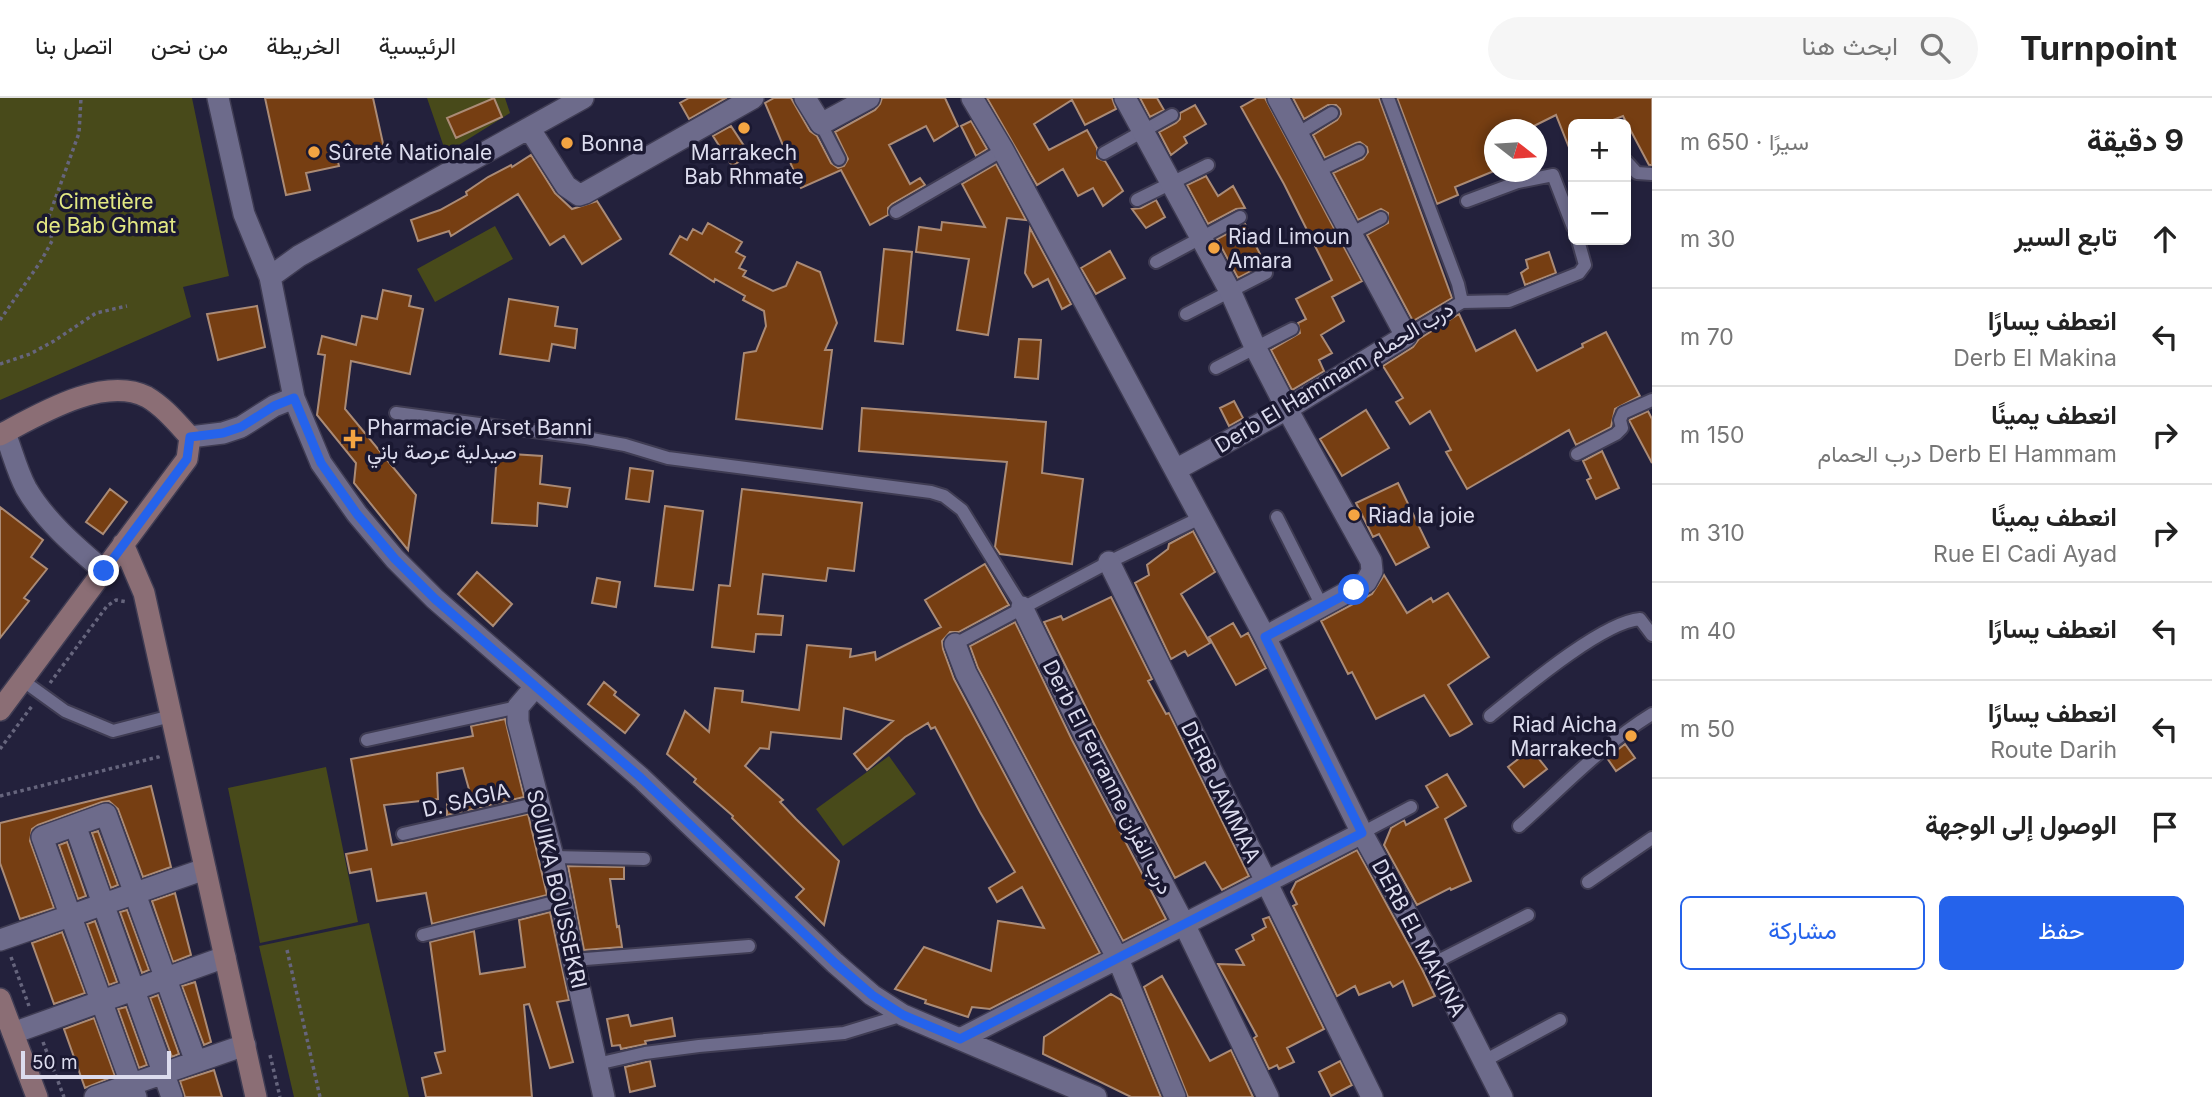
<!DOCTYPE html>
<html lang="ar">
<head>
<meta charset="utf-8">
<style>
	:root { --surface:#fff; --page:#f6f6f6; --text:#222; --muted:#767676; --line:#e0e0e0; --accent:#2563eb }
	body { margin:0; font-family:Inter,Vazirmatn,sans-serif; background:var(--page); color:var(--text); direction:rtl }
	.controls { position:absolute; right:21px; top:21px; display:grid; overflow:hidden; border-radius:10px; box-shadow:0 4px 10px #0003 }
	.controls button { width:63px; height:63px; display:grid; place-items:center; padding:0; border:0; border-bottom:2px solid var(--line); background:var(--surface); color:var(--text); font:35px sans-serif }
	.compass { position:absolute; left:1484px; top:21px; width:63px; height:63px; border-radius:50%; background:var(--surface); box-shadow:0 4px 10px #0003; rotate:107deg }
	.scale { position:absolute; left:21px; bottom:18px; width:150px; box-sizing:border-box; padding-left:7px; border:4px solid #dcdcee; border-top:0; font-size:19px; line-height:24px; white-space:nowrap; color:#dcdcee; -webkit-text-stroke:5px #1a1831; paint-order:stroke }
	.stop { position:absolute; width:21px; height:21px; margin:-16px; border:5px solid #2563eb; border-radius:50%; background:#fff }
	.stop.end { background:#2563eb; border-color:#fff; box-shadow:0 2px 7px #0008 }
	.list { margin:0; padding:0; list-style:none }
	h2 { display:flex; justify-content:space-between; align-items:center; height:91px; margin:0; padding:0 28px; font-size:30px }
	h2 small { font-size:23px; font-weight:400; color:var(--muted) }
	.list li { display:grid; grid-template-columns:46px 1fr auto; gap:21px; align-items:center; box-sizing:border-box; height:98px; padding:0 28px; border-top:2px solid var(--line) }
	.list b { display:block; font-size:26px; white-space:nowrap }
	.list p { margin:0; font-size:23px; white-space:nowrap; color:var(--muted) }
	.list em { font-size:23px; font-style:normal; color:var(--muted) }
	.actions { display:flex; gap:14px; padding:21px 28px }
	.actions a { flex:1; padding:16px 0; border:2px solid var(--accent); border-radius:10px; text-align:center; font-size:24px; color:var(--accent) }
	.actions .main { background:var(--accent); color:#fff }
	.icon { flex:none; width:38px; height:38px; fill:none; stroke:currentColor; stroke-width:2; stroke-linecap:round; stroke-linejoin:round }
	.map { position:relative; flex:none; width:1652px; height:999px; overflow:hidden; direction:ltr }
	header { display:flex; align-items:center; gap:42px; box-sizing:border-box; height:98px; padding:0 35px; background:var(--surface); border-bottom:2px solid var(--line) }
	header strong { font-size:33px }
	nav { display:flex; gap:38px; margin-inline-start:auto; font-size:24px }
	.search { width:490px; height:63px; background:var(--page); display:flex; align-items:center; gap:18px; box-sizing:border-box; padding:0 24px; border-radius:38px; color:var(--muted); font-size:26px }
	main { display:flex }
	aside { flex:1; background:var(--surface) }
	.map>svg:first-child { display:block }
	.green { fill:#484a1a }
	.building { fill:#763e12; stroke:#ab8b76; stroke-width:2 }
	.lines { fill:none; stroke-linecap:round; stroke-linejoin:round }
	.lane-casing { stroke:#3f3c53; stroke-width:16 }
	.street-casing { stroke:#3f3c53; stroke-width:24 }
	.secondary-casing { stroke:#3f3c53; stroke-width:24 }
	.path { stroke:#66657d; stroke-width:3.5; stroke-dasharray:3.5 3.5; stroke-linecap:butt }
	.lane { stroke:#6d6b8b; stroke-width:12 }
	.street { stroke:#6d6b8b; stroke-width:21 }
	.secondary { stroke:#8b6e75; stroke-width:21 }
	.route { stroke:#2563eb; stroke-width:9 }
	.poi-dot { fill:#f3a442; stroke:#1a1831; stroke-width:2.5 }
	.labels { text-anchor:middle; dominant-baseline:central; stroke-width:7; stroke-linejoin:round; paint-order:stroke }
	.poi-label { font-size:21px; fill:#dcdcee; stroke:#1a1831; text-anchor:start }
	.park-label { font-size:21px; fill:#e3e883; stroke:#1a1831 }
	.street-label { font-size:21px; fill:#dcdcee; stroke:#1a1831 }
</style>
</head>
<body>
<header>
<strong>Turnpoint</strong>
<div class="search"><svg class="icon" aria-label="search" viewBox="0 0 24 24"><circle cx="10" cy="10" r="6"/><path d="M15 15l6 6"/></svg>ابحث هنا</div>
<nav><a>الرئيسية</a><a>الخريطة</a><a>من نحن</a><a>اتصل بنا</a></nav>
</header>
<main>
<aside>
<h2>9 دقيقة<small>سيرًا · 650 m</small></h2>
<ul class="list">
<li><svg class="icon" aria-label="ahead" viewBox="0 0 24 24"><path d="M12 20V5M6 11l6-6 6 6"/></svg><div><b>تابع السير</b></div><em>30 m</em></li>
<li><svg class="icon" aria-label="left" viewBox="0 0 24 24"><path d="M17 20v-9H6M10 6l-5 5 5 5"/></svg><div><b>انعطف يسارًا</b><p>Derb El Makina</p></div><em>70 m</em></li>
<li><svg class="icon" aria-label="right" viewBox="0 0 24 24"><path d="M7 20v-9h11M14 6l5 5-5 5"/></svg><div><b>انعطف يمينًا</b><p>Derb El Hammam درب الحمام</p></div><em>150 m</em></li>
<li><svg class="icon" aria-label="right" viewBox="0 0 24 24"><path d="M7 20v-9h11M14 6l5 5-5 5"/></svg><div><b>انعطف يمينًا</b><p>Rue El Cadi Ayad</p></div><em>310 m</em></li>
<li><svg class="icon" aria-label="left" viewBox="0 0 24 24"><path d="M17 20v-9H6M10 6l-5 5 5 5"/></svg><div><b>انعطف يسارًا</b></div><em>40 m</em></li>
<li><svg class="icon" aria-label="left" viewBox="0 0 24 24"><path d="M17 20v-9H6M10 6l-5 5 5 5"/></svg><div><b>انعطف يسارًا</b><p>Route Darih</p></div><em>50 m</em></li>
<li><svg class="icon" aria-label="arrive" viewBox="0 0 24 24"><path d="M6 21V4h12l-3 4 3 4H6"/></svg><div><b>الوصول إلى الوجهة</b></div></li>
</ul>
<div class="actions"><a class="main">حفظ</a><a>مشاركة</a></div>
</aside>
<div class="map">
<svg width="1652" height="999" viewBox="0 0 1652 999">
	<rect width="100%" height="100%" fill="#23213c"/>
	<path class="green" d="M0 0H192L229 178 183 189 191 219 0 302Z
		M427 0H505L510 15 446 55Z
		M495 128 513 161 435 204 417 171Z
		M889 658 916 696 843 748 816 711Z
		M326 669 358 824 260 845 228 690Z
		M369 825 409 999H294L259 848Z"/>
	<path class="building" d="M265 0H373L384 50 337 60 339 68 306 75 310 92 286 97Z
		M494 0 502 19 456 40 447 20Z
		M689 0H726L689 21 680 5Z
		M774 0H791L810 33 817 38 831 65 838 70 844 68 848 61 835 34 875 12 880 6 882 0H945L958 28 934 43 926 28 889 47 910 86 920 80 925 87 892 106 888 110V117L870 127 841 72 801 90 765 5Z
		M987 0H1112L1116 11 1085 27 1072 2 1034 26 1049 52 1087 32 1097 50V60L1105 63 1123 93 1103 108 1093 90 1078 98 1063 71 1037 87Z
		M1140 0H1157L1164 12 1150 19Z
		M1257 0H1265L1362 183 1332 199 1344 223 1321 237 1332 255 1319 262 1324 273 1292 292 1271 252 1300 235 1298 225 1306 221 1296 201 1332 182 1284 86 1241 9Z
		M1293 0H1379L1452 200 1413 223 1367 137 1388 125V115L1381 111 1358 122 1333 75 1363 61 1368 54 1367 49 1360 44 1356 45 1325 60 1313 37 1337 22 1341 16 1340 11 1336 7H1328L1304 21Z
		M1397 0H1652V67H1649L1623 18 1603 26H1573L1572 57 1556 17 1526 32H1494V73L1455 89 1458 97 1437 106Z
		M1195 7 1206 26 1184 39 1187 45 1171 57 1159 34 1176 25 1180 21V15Z
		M971 23 987 51 976 58 961 28Z
		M731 28 750 57 732 68 713 38Z
		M531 57 555 95 572 111 597 103 621 141 582 166 564 138 550 147 518 96 451 138 449 133 418 143 411 122 440 112 467 97 466 94 488 79 511 67 512 69Z
		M996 66 1026 122 1007 120 988 237 957 232 969 161 916 154 919 129 941 132 942 124 985 129 962 86Z
		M1206 78 1218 98 1233 88 1245 110 1236 111 1208 126 1187 87Z
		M1156 102 1165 119 1146 130 1132 111 1141 110Z
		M708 125 742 144 736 154 745 159 739 170 746 173 743 178 773 193 786 188 797 164 820 174 837 225 825 252H832L822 331 736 321 744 255 756 253 766 228 764 213 743 202 745 198 715 181 714 184 670 156 680 138 687 142 693 131 702 136Z
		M1245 126 1265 166 1238 180 1217 141Z
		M1030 130 1071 206 1062 211 1048 181 1033 189 1025 175Z
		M884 151 912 154 903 246 875 243Z
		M1110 153 1125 180 1096 196 1081 170Z
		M1549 154 1556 175 1525 187 1521 175 1528 170 1526 162Z
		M383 192 411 198 409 208 423 211 410 276 351 263 345 311 416 397 408 452 354 385 356 365 317 317 325 257 318 256 322 238 356 247 362 218 377 221Z
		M509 201 558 209 555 228 577 231 575 250 552 246 549 263 500 256Z
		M257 208 265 249 218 262 207 216Z
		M1459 216 1476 253 1515 232 1537 273 1583 249 1582 246 1606 234 1640 298 1615 311 1611 329 1576 347 1569 332 1467 391 1446 354 1451 352 1430 313 1410 326 1396 304 1403 300 1383 268 1413 249 1419 241Z
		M1019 241 1041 242 1038 281 1015 279Z
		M1234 303 1243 320 1229 328 1220 310Z
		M862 310 1046 324 1042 375 1083 381 1072 466 1000 456 995 449 1007 364 859 353Z
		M1366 312 1389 350 1342 378 1320 341Z
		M1648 313 1652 321V365L1629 322Z
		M1602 353 1619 390 1596 401 1587 382 1591 380 1583 363Z
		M497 355 542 358 540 386 570 390 567 409 538 405 537 428 492 425Z
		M630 370 653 373 649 404 626 401Z
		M1398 385 1429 449 1396 467 1379 436 1373 439 1356 405Z
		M110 391 127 404 103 436 86 424Z
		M742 391 862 405 854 473 828 470 826 483 763 476 758 516 783 518 781 537 756 536 754 554 712 549 719 487 730 488Z
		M665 408 703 413 693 492 655 488Z
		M0 409 43 442 31 459 47 471 24 500 29 503 0 540Z
		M1193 433 1215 474 1181 496 1210 545 1188 558 1185 553 1171 561 1135 485 1149 477 1147 467 1168 451 1169 446Z
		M985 466 1009 507 959 534H950L942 543 943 551 954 581 1100 855 990 911 972 909 968 919 925 905 926 902 895 891 924 849 991 873 998 823 1044 830 1022 789 997 804 989 790 1015 774 980 714 935 629 931 631 928 625 905 639 867 672 854 656 893 623 844 610 841 641 771 634 769 651 760 650 745 668 783 702 780 704 796 721 839 763 824 827 796 799 804 791 732 720 733 718 694 684 696 681 667 656 685 613 709 634 715 590 743 593 742 604 799 612 807 547 851 551 850 559 875 554 876 562 941 529 925 502Z
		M477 474 512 506 493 528 458 496Z
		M1384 477 1407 515 1431 500 1433 504 1448 495 1489 559 1448 587 1472 626 1459 634 1450 638 1424 597 1376 621 1352 574 1348 576 1321 523 1372 496Z
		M597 480 620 484 616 509 592 505Z
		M1111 499 1152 581 1148 583 1166 616 1169 615 1249 778 1222 792 1205 764 1175 780 1096 630 1044 524 1061 518 1063 522Z
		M1015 524 1072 642 1166 821 1123 843 978 570 970 548Z
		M1233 525 1241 539 1248 535 1266 570 1236 587 1209 539Z
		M604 584 616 594 614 597 639 617 625 635 588 606Z
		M505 621 524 699 447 717V703L472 702 463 670 437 675 438 701 384 707 392 747 528 716 547 797 432 826 426 795 377 803 371 771 350 775 346 756 367 752 351 661 473 638 471 628Z
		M1625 646 1635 660 1616 673 1607 660Z
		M1531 651 1547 671 1524 689 1508 669Z
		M1447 676 1466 708 1445 721 1471 783 1451 792 1450 790 1417 807 1384 747 1391 730 1404 722 1406 727 1438 709 1426 688Z
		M151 688 171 769 143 779 118 711 109 703 102 704 38 727 32 731 30 743 54 810 20 821 0 765V725Z
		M98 733 118 787 111 790 92 735Z
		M67 744 86 798 78 801 59 747Z
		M1357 752 1422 871 1435 898 1413 908 1403 883 1393 889 1390 884 1359 897 1355 888 1337 898 1293 808 1297 806 1291 794 1296 784Z
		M568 768 624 769V781H610L617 829 619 828 622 849 584 852Z
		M175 795 191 857 173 864 152 803Z
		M127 812 149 872 142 875 120 814Z
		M550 814 569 902 557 904 573 964 550 970 529 906 524 907 532 999H426L422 980 441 975 435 955 445 953 430 844 474 833 480 876 525 869 519 822Z
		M1269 819 1324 931 1287 950 1294 964 1279 971 1277 967 1269 971 1254 940 1257 938 1218 866 1244 867 1236 852 1254 842 1252 837 1266 829 1263 821Z
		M95 823 117 884 109 887 87 826Z
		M62 834 85 895 54 906 32 845Z
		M1162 878 1210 963 1231 952 1253 999H1188L1144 889Z
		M195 884 211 944 204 947 182 888Z
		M1111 896 1121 902 1161 999H1131L1043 956 1044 939Z
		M158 897 179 956 172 959 150 900Z
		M126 909 147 967 139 970 118 911Z
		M628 917 631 928 672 920 675 938 645 943 646 946 621 951 620 947 612 948 607 921Z
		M94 920 115 978 85 990 64 931Z
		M650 963 655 988 630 994 625 969Z
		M1340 963 1352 987 1331 998 1319 974Z
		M214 972 222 999H185L180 983Z"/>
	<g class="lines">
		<g class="lane-casing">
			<path id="lane" d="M1388 0 1458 186 1462 204
				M821 26 839 61
				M1297 36 1332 15
				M1104 55 1172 17
				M1626 63 1637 75 1652 76
				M1317 73 1359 53
				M1137 102 1208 67
				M1467 103 1518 84 1553 77 1573 129
				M896 114 1003 52
				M1350 136 1381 120
				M1156 164 1240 119
				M1186 216 1266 175
				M1406 238 1462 204 1509 203 1579 175 1585 167 1578 142
				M1216 270 1292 231
				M396 315 586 340 625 347 668 360 931 394 944 398 962 412 1022 509
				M1577 356 1616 336 1622 330 1620 322 1623 315 1652 302
				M1277 419 1322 508
				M955 546 1109 464 1202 419
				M22 582 65 613 113 633 171 618
				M1490 618C1522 592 1602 524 1640 521L1652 537
				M367 642 518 609
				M1519 728C1562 690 1603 646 1652 616
				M1362 735 1411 709
				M403 736 539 705
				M553 759 644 761
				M1588 784 1652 740
				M423 837 562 802
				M573 862 749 848
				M1434 865 1528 817
				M1484 963 1560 922
				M597 966 645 955 699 948 844 935 903 917"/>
		</g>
		<g class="street-casing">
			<path id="street" d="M218 0 244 116 270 179 294 300 321 365 357 416 395 461 435 501 641 680 835 865 872 897 903 917 1096 999
				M805 0 821 26 869 0
				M972 0 1003 52 1265 539 1362 735 1434 865 1502 999
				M1125 0 1231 195 1255 249 1287 311 1371 463 1372 473 1366 484 1265 539
				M529 30 566 88 579 97 585 95 753 0
				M270 179 299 158 583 0
				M5 335C12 353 17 373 26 390 45 423 76 449 104 473
				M190 339 223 335 241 329 274 308 294 300
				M1177 371 1287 311 1406 238 1278 0
				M1109 464 1372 999
				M1022 509 1084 636 1185 828 1268 999
				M955 546 966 575 1118 861 1175 999
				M535 589 518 609V624L553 759 573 862 604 999
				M75 727 172 999
				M0 842 205 771
				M13 935 225 859
				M960 941 1362 735
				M95 999 245 947
				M136 999 42 739 106 716 196 964"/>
		</g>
		<g class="secondary-casing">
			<path id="secondary" d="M0 337C38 317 103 277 147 299 164 309 177 325 190 339L187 361 0 612
				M123 446 144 495 256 999
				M0 901 37 999"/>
		</g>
		<path class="path" d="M0 222 41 163 52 143 48 121 79 35 81 0
			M0 266 30 256 54 243 96 215 127 208
			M50 585 107 508 116 502 127 504
			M0 651 32 608
			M0 698 158 659 159 663
			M287 852 320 999
			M11 859 29 908
			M43 944 64 999
			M270 957 280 999"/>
		<use href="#lane" class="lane"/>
		<use href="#street" class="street"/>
		<use href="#secondary" class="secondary"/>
	</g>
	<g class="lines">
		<path class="route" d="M104 473 187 361 190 339 223 335 241 329 274 308 294 300 321 365 357 416 395 461 435 501 641 680 835 865 872 897 903 917 960 941 1362 735 1265 539 1354 492"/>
	</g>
	<g class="poi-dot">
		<circle cx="744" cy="30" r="7"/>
		<circle cx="567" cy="45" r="7"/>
		<circle cx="314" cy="54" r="7"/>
		<circle cx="1214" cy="150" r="7"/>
		<path d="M349.5 330.5h7v7h7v7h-7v7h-7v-7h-7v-7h7z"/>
		<circle cx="1354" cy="417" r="7"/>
		<circle cx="1631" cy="638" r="7"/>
	</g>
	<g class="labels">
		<g class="poi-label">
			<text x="581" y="45">Bonna</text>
			<text x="328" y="54">Sûreté Nationale</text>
			<text x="744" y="54" text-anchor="middle">Marrakech<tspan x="744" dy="24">Bab Rhmate</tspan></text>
			<text x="1228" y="138">Riad Limoun<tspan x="1228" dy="24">Amara</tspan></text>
			<text x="367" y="329">Pharmacie Arset Banni<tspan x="367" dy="24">صيدلية عرصة باني</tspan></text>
			<text x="1368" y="417">Riad la joie</text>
			<text x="1617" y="626" text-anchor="end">Riad Aicha<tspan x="1617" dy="24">Marrakech</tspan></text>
		</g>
		<g class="park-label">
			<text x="106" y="103">Cimetière<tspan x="106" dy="24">de Bab Ghmat</tspan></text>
		</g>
		<g class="street-label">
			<text transform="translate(1334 279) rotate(-31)">Derb El Hammam درب الحمام</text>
			<text transform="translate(1108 679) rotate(63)">Derb El Ferranne درب الفران</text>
			<text transform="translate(1221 694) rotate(64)">DERB JAMMAA</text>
			<text transform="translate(466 702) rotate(-13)">D. SAGIA</text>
			<text transform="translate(557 791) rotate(77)">SOUIKA BOUSSEKRI</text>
			<text transform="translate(1419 840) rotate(62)">DERB EL MAKINA</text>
		</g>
	</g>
</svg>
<div class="controls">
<button>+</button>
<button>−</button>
</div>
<svg class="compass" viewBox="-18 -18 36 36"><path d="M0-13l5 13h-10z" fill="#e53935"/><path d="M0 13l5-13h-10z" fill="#767676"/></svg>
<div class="scale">50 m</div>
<div class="stop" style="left:1354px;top:492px"></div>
<div class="stop end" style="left:104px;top:473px"></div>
</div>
</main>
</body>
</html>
